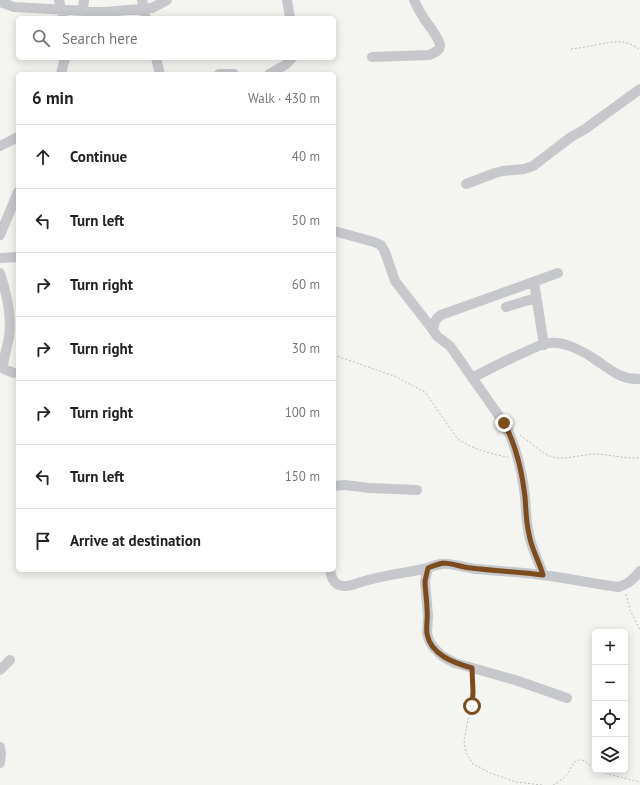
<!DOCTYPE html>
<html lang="en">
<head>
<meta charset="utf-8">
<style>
	:root { --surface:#fff; --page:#f2f2f2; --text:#222; --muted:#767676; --line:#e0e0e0 }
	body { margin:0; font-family:"PT Sans",sans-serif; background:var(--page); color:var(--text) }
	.controls { position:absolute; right:12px; bottom:12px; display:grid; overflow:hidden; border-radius:6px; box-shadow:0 2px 10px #0003 }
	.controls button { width:36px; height:36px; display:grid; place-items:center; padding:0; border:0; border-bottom:1px solid var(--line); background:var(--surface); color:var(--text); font:20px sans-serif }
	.stop { position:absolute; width:12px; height:12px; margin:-9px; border:3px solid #7c4b1e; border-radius:50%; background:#fff }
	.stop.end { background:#7c4b1e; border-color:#fff; box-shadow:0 1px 4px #0008 }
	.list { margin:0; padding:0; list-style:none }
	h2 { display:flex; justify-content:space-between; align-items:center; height:52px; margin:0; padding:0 16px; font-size:17px }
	h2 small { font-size:13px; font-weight:400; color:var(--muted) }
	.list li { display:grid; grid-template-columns:26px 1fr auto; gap:12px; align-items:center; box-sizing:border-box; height:64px; padding:0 16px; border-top:1px solid var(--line) }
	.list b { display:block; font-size:15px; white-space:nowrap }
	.list em { font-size:13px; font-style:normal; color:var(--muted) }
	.icon { flex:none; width:22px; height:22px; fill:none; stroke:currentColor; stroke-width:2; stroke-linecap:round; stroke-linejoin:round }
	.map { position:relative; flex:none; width:640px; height:785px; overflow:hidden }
	.search { position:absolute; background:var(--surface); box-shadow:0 2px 10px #0003; left:16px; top:16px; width:320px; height:44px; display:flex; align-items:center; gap:10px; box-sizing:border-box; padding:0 14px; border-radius:6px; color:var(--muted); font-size:15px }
	.panel { position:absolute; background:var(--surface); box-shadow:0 2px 10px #0003; left:16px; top:72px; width:320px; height:500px; border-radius:6px }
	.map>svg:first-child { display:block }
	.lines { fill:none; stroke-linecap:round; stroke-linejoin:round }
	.path { stroke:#bdbec1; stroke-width:1; stroke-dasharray:2 2; stroke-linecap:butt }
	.minor { stroke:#c6c8cc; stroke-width:10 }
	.route { stroke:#7c4b1e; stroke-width:5 }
</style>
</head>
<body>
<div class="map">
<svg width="640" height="785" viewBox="0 0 640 785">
	<rect width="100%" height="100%" fill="#f4f5f0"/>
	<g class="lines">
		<path class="path" d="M571 49C579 48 587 47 595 45 613 42 625 38 640 50
			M334 355 394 376 425 392 457 438C471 449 491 454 508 457
			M520 435C529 441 543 455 553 457 565 460 581 455 593 454 609 454 624 459 640 458
			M626 594 630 610 640 630
			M473 678V692L472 705 467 724 464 741 466 753 473 764 490 773 516 782 542 785
			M598 770 608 774 640 782
			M553 785C559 782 564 778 568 773 572 766 575 757 584 761 588 763 591 766 595 769"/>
		<path class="minor" d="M59 0 63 18
			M142 0 146 18
			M287 0 290 18
			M0 2 14 7 104 12 152 8 167 0
			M80 18 83 10 84 0
			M372 57 429 55C434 53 440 51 440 45 439 38 429 26 425 20 421 14 417 7 414 0
			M156 58 160 74
			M61 74 65 58
			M219 74H234
			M269 74 285 65 292 58
			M0 146 18 137
			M466 184 495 173 503 171 524 169 533 166 571 137 585 129 640 89
			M334 231 374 242 381 245 385 252 395 281 433 330 437 336 450 346 504 423C516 445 522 471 525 497 526 509 526 522 529 534 531 548 539 561 543 575
			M0 235 18 192
			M0 258 18 257
			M0 273C7 294 12 315 9 337 7 347 4 357 3 367L4 369 14 373
			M534 282 544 345
			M506 307 536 298
			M433 330C434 323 435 319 441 315L558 273
			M472 378C489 369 507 360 525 352 533 349 542 343 550 343 564 341 585 352 596 360 611 370 621 380 640 379
			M334 486 345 485 369 488 417 490
			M330 570C331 576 333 583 339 585 346 588 355 584 361 582 383 575 406 573 428 568
			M0 670 10 660
			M567 698 515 680 455 663 442 656 433 647 429 640 427 633 428 616 425 581 428 568C446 559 457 567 476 569 498 571 520 572 542 575 568 578 593 584 618 587 628 585 634 579 640 571
			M0 747 1 754 0 763"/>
	</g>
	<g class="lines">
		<path class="route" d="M472 706 473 692 472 668C454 663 431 655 427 634 426 626 428 617 427 609 427 600 425 590 425 581 426 577 427 572 428 568 433 566 438 564 443 563 452 563 461 567 471 568 495 571 519 572 543 575 539 561 531 548 529 534 526 522 526 509 525 497 522 471 516 445 504 423"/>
	</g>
</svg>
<div class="controls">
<button>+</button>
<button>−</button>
<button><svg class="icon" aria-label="locate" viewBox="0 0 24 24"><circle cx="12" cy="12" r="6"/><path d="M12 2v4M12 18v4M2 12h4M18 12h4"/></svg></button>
<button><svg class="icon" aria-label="layers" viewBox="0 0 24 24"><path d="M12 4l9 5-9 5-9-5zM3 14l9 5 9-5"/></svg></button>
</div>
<div class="stop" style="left:472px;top:706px"></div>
<div class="stop end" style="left:504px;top:423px"></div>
<div class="search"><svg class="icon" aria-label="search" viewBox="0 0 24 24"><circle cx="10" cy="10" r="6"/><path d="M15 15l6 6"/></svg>Search here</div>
<section class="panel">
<h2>6 min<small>Walk · 430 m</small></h2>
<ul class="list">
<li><svg class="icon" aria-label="ahead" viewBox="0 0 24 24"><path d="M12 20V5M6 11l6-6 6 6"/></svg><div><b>Continue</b></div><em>40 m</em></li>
<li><svg class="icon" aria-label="left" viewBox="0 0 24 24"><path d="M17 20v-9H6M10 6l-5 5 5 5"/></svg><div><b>Turn left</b></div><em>50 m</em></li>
<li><svg class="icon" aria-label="right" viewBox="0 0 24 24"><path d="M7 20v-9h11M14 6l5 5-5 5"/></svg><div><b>Turn right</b></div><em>60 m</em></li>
<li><svg class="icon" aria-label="right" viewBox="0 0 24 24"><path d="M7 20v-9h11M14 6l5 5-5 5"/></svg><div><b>Turn right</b></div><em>30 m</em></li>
<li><svg class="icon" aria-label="right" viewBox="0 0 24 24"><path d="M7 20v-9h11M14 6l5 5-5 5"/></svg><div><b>Turn right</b></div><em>100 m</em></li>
<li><svg class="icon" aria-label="left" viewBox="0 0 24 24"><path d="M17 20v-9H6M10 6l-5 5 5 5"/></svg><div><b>Turn left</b></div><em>150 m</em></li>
<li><svg class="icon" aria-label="arrive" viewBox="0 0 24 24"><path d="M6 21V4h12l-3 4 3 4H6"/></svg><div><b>Arrive at destination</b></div></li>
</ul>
</section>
</div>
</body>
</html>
